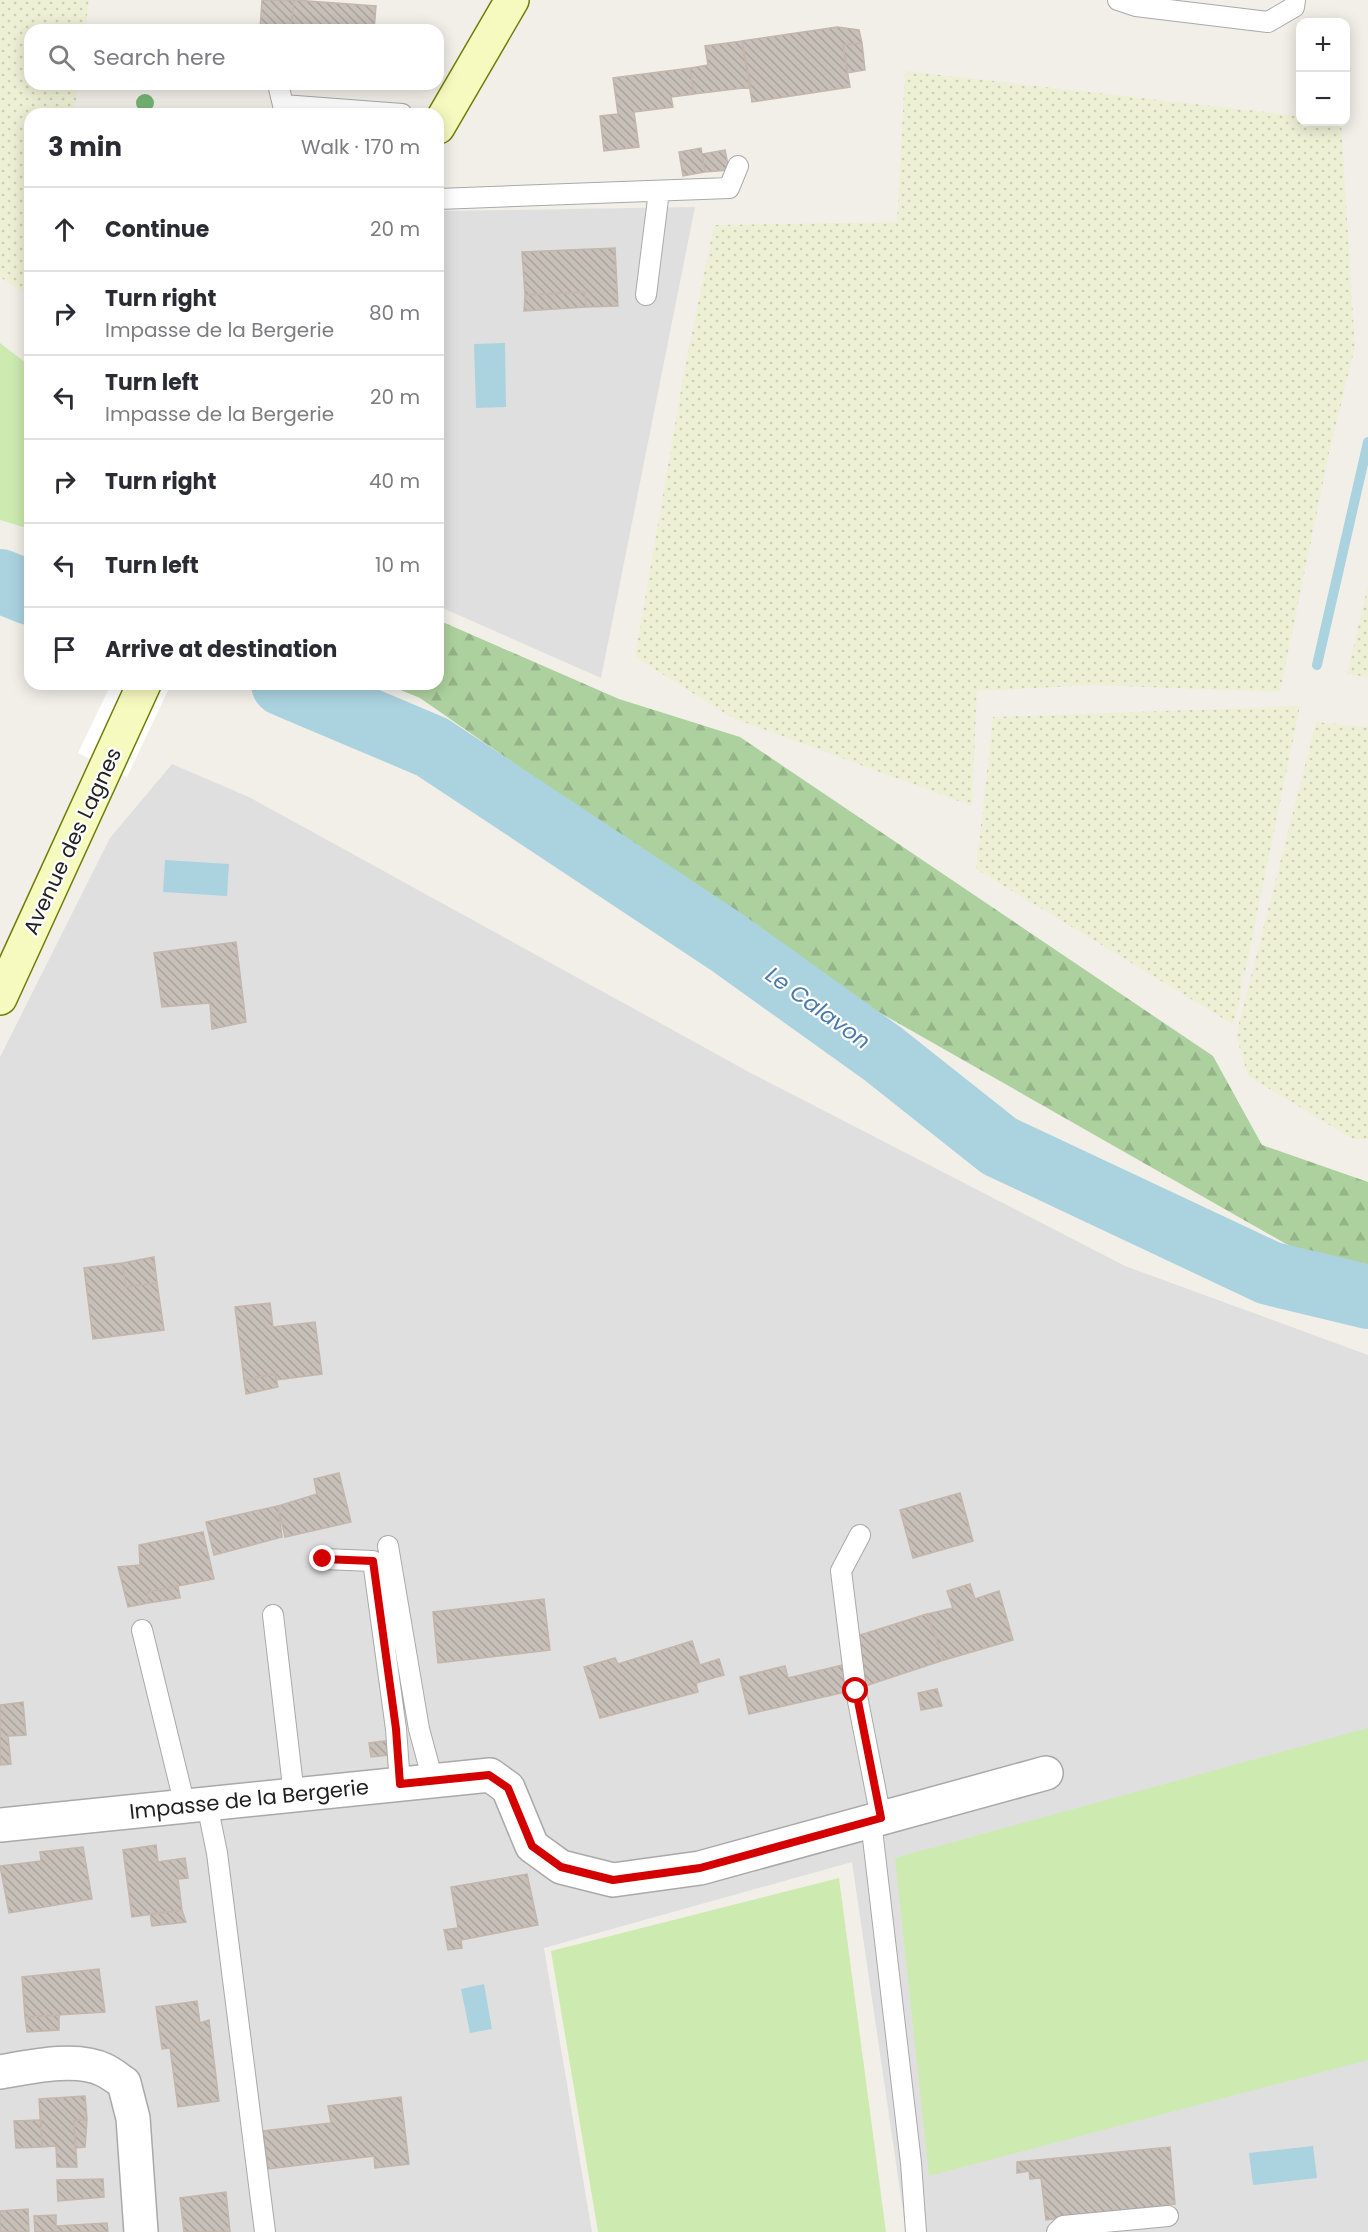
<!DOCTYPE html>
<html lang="en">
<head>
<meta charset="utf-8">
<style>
	:root { --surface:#fff; --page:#f7f7f7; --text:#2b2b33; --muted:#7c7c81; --line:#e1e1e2 }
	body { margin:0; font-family:Poppins,sans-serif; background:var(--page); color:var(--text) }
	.controls { position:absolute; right:18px; top:18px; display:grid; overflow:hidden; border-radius:12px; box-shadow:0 3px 15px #0003 }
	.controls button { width:54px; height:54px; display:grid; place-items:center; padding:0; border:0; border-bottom:2px solid var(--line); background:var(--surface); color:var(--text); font:30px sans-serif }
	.stop { position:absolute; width:18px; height:18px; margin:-14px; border:4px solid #d40000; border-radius:50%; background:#fff }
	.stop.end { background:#d40000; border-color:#fff; box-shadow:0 2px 6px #0008 }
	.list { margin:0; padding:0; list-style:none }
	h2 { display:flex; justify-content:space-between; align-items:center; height:78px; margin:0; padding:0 24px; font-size:26px }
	h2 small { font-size:20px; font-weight:400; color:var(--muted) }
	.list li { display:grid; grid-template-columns:39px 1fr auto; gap:18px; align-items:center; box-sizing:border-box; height:84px; padding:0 24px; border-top:2px solid var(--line) }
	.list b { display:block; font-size:22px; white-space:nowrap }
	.list p { margin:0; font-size:20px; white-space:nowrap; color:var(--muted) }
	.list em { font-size:20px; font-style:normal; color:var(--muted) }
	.icon { flex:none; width:33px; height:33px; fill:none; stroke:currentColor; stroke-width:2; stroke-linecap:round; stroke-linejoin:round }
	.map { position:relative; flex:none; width:1368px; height:2232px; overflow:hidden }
	.search { position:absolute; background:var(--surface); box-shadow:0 3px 15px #0003; left:24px; top:24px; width:420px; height:66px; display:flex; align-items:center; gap:15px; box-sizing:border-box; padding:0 21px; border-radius:18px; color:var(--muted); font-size:22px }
	.panel { position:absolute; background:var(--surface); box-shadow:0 3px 15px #0003; left:24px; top:108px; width:420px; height:582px; border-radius:18px }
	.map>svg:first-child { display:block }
	.residential { fill:#e0dfdf }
	.farmland { fill:url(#farmland-dots) }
	.grass { fill:#cdebb0 }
	.forest { fill:url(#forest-firs) }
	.water { fill:#aad3df }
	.pier { fill:#fff }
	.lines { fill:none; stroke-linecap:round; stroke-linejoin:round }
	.stream { stroke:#aad3df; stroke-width:10 }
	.river { stroke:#aad3df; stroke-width:64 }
	.building { fill:url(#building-back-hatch); stroke:#c4b6ab; stroke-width:1.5 }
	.lane-casing { stroke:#a9a9a9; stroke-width:22 }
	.street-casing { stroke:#a9a9a9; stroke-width:36 }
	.secondary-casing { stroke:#707d05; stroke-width:36 }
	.lane { stroke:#fff; stroke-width:20 }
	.street { stroke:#fff; stroke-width:33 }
	.secondary { stroke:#f7fabf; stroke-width:33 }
	.tree { fill:#74b475 }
	.route { stroke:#d40000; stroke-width:8 }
	.labels { text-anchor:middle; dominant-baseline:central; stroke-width:4.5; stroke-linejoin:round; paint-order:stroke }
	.street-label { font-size:21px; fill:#222; stroke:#fff }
	.water-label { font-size:22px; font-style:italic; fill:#4a7aab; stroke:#fff }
</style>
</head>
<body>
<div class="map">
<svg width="1368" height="2232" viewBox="0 0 1368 2232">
	<defs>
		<pattern id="farmland-dots" width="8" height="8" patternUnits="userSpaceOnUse" patternTransform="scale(1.5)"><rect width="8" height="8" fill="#eef0d5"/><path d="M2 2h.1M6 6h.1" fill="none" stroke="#ccceb7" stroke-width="1.8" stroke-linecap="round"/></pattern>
		<pattern id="forest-firs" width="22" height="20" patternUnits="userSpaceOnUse" patternTransform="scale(1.5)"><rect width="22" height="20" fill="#add19e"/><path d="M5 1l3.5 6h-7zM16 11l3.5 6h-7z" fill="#95b388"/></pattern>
		<pattern id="building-back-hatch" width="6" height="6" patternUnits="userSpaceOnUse" patternTransform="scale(1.5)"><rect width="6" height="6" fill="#c7bfb8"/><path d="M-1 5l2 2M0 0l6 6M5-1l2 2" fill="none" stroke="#aba49e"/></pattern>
	</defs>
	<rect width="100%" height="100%" fill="#f2efe9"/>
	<path class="residential" d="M695 207 601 678 438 606V211Z
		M172 764 251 798 749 1072 1125 1266 1368 1355V2232H906L852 1862 544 1948 592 2232H0V1057L110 838Z"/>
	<path class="farmland" d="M0 0H89L85 30H30V84H78L74 114H30V297L0 277Z
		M905 71 1300 116V122H1341L1355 347 1329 453 1280 692 1093 685 977 691 972 806 731 717 635 657 684 372 714 225 897 222Z
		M1368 585V677L1347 674Z
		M1300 706 1234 1025 976 869 993 717Z
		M1316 722 1368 727V1139H1353L1248 1076 1236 1035Z"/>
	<path class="grass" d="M0 343 30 366V529L0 520Z
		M1368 1728V2060L929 2176 895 1858Z
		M839 1878 886 2232H598L551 1951Z"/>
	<path class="forest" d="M438 620 619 699 740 737 1213 1056 1262 1145 1368 1182V1267L1295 1249 840 990 420 698 386 684H438Z"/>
	<path class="water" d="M505 343 506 407 476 408 474 344Z
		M165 860 229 864 227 896 163 892Z
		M484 1984 492 2029 470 2033 461 1989Z
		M1313 2146 1317 2178 1253 2185 1249 2153Z"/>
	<path class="pier" d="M111 684H171L127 777 78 753Z"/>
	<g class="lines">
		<path class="stream" d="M1317 665 1368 442"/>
		<path class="river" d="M0 581 30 593
			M283 684 432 747 728 943 883 1054 999 1146 1269 1273 1368 1297"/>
	</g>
	<path class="building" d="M262 0H294L291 30H260Z
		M294 0 376 6 374 30H291Z
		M837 27 859 30 862 43 843 45 850 87 752 102 742 41Z
		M742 41 751 87 694 94 690 68 708 65 705 46Z
		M862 43 865 70 847 73 843 45Z
		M690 68 694 94 671 97 673 107 634 112 639 147 604 151 600 116 618 114 613 78Z
		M701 148 705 172 683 176 679 152Z
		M725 150 729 170 705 172 702 154Z
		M615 248 618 306 586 307 585 292 525 295 522 252Z
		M585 292 586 307 524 311 525 295Z
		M236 942 246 1022 212 1029 210 1003 162 1007 154 953Z
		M154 1257 157 1283 126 1287 122 1263Z
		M122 1263 126 1287 157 1283 164 1330 93 1339 84 1268Z
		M270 1303 273 1327 315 1322 322 1374 276 1380 275 1374 244 1380 235 1307Z
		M275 1374 278 1387 246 1394 244 1380Z
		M339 1473 351 1522 285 1537 278 1506 317 1494 314 1479Z
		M960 1493 973 1541 913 1558 900 1510Z
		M278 1506 282 1537 214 1555 206 1522Z
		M203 1532 214 1579 147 1592 149 1603 128 1607 118 1567 140 1565 139 1545Z
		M970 1584 975 1599 999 1591 1013 1640 944 1660 927 1614 953 1608 947 1591Z
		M178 1586 180 1598 149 1603 147 1592Z
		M544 1599 550 1650 438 1663 433 1612Z
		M927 1614 944 1660 865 1686 854 1652 862 1649 857 1636Z
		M692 1641 700 1665 719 1659 724 1675 696 1683 698 1692 600 1718 584 1667 615 1658 618 1664Z
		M843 1665 850 1691 749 1714 740 1677 785 1666 788 1678Z
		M937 1689 942 1706 921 1710 918 1693Z
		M23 1702 26 1735 8 1736 11 1764 0 1765V1705Z
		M393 1740 389 1755 371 1757 369 1743Z
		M156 1845 158 1862 185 1858 188 1878 178 1879 182 1910 132 1917 123 1850Z
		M83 1847 92 1899 9 1913 0 1866 41 1861 40 1852Z
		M527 1874 538 1925 461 1940 462 1948 448 1950 444 1930 458 1928 451 1887Z
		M182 1910 186 1922 152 1926 150 1914Z
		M99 1969 105 2012 25 2017 22 1977Z
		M197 2001 200 2023 209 2020 219 2101 178 2107 170 2048 162 2049 156 2007Z
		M59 2015V2030L27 2032 25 2017Z
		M85 2096 87 2119 74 2121 77 2167H57L56 2146 42 2147 39 2099Z
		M401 2097 409 2164 375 2168 374 2156 268 2169 263 2131 331 2123 328 2106Z
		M87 2119 85 2147 75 2148 74 2121Z
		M41 2120 42 2147 16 2148 14 2121Z
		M1170 2147 1175 2204 1046 2220 1041 2178 1030 2179 1029 2171 1017 2173V2162Z
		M103 2179 104 2197 58 2201 57 2180Z
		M226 2192 230 2232H184L180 2198Z
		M28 2209 29 2232H0V2211Z
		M56 2215V2226L107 2223 108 2232H35L34 2216Z"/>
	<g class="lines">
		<g class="lane-casing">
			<path id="lane" d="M1118 0 1136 6 1268 22 1294 7 1295 0
				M278 84 283 105 402 114
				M438 199 729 188 738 166
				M646 295 659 191
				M860 1535 841 1571 856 1691 881 1818
				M388 1546 419 1729 433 1781
				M323 1559 373 1561 396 1729 400 1784
				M273 1615 294 1795
				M142 1630 185 1806
				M207 1804 217 1853 265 2232
				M871 1821 911 2163 916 2232
				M1057 2232 1063 2226 1168 2216"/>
		</g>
		<g class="street-casing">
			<path id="street" d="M0 1825 490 1775 508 1788 532 1846 561 1867 613 1880 700 1868 1046 1773
				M0 2072C29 2067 77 2056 104 2070 111 2073 118 2079 124 2083L133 2118 141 2232"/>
		</g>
		<g class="secondary-casing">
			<path id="secondary" d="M438 127 512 0
				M0 998 144 684"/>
		</g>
		<use href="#lane" class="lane"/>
		<use href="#street" class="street"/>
		<use href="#secondary" class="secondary"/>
	</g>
	<circle class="tree" cx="145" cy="103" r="9"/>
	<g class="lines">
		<path class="route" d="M323 1559 373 1561 396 1729 400 1784 489 1775 508 1788 532 1846 561 1867 613 1880 700 1868 881 1818 856 1691"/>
	</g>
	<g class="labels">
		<g class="street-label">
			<text transform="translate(72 841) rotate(-65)">Avenue des Lagnes</text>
			<text transform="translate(249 1799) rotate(-6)">Impasse de la Bergerie</text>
		</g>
		<g class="water-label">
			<text transform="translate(818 1008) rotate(36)">Le Calavon</text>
		</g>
	</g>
</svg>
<div class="controls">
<button>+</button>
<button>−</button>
</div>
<div class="stop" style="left:856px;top:1691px"></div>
<div class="stop end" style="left:323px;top:1559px"></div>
<div class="search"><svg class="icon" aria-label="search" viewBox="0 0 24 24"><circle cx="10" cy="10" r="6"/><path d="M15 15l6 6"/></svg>Search here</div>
<section class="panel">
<h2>3 min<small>Walk · 170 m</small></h2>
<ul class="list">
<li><svg class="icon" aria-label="ahead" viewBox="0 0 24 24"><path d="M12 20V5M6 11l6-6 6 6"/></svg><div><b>Continue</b></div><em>20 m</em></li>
<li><svg class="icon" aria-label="right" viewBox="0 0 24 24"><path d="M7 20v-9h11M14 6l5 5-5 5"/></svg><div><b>Turn right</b><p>Impasse de la Bergerie</p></div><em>80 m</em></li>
<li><svg class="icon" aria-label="left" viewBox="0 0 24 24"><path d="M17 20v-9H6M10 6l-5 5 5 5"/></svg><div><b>Turn left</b><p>Impasse de la Bergerie</p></div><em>20 m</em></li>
<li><svg class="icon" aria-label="right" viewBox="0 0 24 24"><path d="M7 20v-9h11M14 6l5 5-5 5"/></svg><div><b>Turn right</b></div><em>40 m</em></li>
<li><svg class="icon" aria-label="left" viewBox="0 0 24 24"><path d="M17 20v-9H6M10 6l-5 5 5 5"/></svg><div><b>Turn left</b></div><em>10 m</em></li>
<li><svg class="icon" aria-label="arrive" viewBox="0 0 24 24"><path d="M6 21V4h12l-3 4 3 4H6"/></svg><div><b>Arrive at destination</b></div></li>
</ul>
</section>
</div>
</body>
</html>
